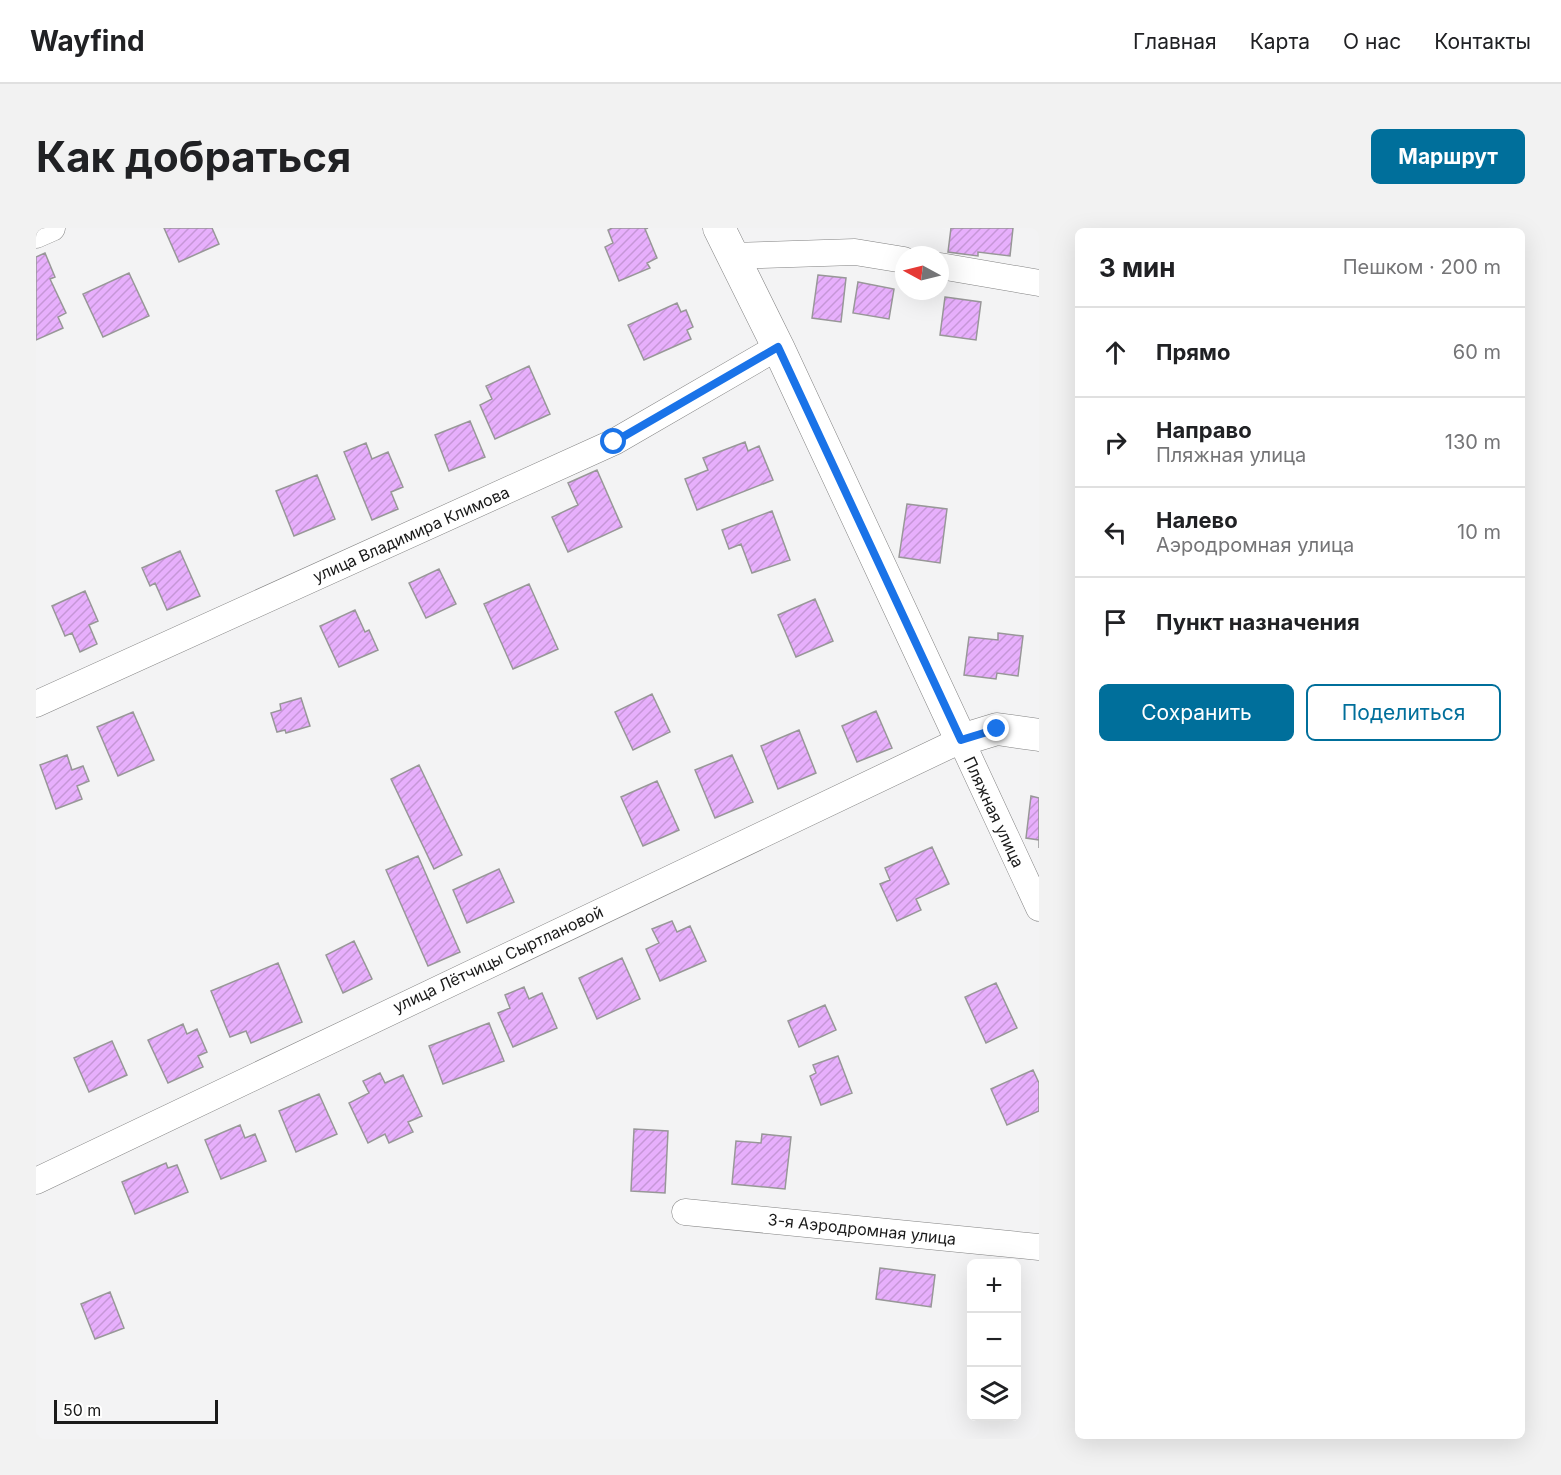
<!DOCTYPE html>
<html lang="ru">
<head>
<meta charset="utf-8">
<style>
	:root { --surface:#fff; --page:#f2f2f2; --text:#202124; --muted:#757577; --line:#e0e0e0; --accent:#006f9b }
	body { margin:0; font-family:Inter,sans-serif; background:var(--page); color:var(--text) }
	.controls { position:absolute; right:18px; bottom:18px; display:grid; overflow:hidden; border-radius:9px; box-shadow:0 6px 24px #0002 }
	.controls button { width:54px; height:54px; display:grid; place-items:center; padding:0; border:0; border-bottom:2px solid var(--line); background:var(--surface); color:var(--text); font:30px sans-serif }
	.compass { position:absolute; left:859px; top:18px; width:54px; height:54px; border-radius:50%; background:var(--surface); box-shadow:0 6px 24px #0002; rotate:277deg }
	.scale { position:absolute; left:18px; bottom:15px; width:164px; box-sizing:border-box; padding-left:6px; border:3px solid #1a1a1a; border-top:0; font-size:16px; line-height:21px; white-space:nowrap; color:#1a1a1a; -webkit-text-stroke:4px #fff; paint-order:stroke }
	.stop { position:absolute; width:18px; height:18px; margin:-14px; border:4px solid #1a73e8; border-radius:50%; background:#fff }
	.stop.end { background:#1a73e8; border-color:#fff; box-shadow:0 2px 6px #0008 }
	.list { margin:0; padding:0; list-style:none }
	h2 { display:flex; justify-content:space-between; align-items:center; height:78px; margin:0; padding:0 24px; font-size:26px }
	h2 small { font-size:20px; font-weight:400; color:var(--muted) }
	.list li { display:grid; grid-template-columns:39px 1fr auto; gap:18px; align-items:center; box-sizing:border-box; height:90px; padding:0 24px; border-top:2px solid var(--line) }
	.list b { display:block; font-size:22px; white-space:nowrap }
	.list p { margin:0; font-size:20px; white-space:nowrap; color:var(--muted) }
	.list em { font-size:20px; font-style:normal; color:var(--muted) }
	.actions { display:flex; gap:12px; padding:18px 24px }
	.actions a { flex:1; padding:14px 0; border:2px solid var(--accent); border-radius:9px; text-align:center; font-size:21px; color:var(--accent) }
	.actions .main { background:var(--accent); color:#fff }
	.icon { flex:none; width:33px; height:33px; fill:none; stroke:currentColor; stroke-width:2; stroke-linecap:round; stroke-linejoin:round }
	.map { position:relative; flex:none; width:1003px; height:1211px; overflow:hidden; border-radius:9px }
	header { display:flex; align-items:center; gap:36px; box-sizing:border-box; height:84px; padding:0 30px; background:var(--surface); border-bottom:2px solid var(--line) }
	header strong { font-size:28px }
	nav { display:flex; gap:33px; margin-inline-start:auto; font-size:21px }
	.intro { display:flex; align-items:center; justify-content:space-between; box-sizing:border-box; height:144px; padding:0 36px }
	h1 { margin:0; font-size:42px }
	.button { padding:15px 27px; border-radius:9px; background:var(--accent); color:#fff; font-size:21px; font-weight:700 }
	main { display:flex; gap:36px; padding:0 36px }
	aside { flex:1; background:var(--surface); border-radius:9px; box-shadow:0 6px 24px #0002 }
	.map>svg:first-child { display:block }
	.building { fill:url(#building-hatch); stroke:#989798; stroke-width:1.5 }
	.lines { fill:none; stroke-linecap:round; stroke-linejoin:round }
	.minor-casing { stroke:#828282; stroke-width:27 }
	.tertiary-casing { stroke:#828282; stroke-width:33 }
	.minor { stroke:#fff; stroke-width:26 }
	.tertiary { stroke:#fff; stroke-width:32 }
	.route { stroke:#1a73e8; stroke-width:8 }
	.labels { text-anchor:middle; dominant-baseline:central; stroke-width:5; stroke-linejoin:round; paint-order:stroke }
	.street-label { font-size:16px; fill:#1a1a1a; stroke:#fff }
</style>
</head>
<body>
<header>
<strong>Wayfind</strong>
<nav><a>Главная</a><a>Карта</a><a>О нас</a><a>Контакты</a></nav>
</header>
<div class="intro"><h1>Как добраться</h1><a class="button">Маршрут</a></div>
<main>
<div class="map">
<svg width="1003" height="1211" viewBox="0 0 1003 1211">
	<defs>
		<pattern id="building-hatch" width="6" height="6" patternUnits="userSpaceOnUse" patternTransform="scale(1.5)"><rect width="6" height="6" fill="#e7affc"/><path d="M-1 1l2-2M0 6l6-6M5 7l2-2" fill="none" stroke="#c696d7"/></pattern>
	</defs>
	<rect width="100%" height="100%" fill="#f3f3f4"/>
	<path class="building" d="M128 0H176L183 16 143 34Z
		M576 0H612L609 1 621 30 611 35 614 40 583 53 569 19 577 15 572 2Z
		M915 0H977L974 28 942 24V28L912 24Z
		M9 25 19 49 14 51 30 85 22 89 27 100 0 112V29Z
		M93 45 113 88 67 109 47 66Z
		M782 47 810 50 805 94 776 90Z
		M822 54 858 61 853 91 817 85Z
		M909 69 945 74 940 112 904 107Z
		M641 75 645 84 650 82 657 99 651 102 655 111 608 132 592 97Z
		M493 138 514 186 459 211 444 177 456 171 450 158Z
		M434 193 449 229 413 243 399 207Z
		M709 214 712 223 723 218 737 252 661 282 649 251 672 242 667 230Z
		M330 215 336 231 352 224 367 259 355 264 362 281 336 292 308 224Z
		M561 242 586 299 532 324 516 289 542 277 532 255Z
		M281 247 299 291 258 308 240 263Z
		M871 276 911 281 904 335 863 329Z
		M736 283 754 332 716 345 705 316 693 321 686 302Z
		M144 323 164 368 131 382 119 355 114 358 106 340Z
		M403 341 420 376 390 390 373 355Z
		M493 356 522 421 477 441 448 376Z
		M49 363 62 393 53 397 61 416 44 424 36 405 29 408 16 378Z
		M779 371 797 413 760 429 742 387Z
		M319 382 329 404 333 402 342 422 303 439 284 398Z
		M962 405 987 408 982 448 961 445 960 451 928 447 933 409 962 412Z
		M616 466 634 504 597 522 579 484Z
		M265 470 274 498 250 505 249 502 241 504 235 485 245 482 244 476Z
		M840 483 856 520 821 534 806 498Z
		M97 484 118 532 82 548 61 499Z
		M763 502 780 545 742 561 725 518Z
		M31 527 36 542 47 538 53 553 41 558 46 571 20 581 4 537Z
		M696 527 717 574 679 590 659 542Z
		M383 537 426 627 398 641 355 551Z
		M621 553 643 602 607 618 585 569Z
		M995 568 1003 570V620V612L990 610Z
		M896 619 913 656 880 671 885 682 861 693 844 656 854 652 849 640Z
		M382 628 424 724 392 738 350 642Z
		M463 641 478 674 431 695 417 662Z
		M636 693 641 704 654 698 670 733 624 753 610 721 623 715 616 701Z
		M318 713 336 751 307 765 290 727Z
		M586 730 604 771 561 791 543 750Z
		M242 735 266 794 215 815 210 803 194 809 175 763Z
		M960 755 981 800 950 815 929 769Z
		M488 759 493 771 506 765 521 800 477 819 462 785 474 780 469 767Z
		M789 777 800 802 763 819 752 793Z
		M453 795 468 833 407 856 393 818Z
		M147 796 151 806 161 801 171 824 162 828 167 839 132 855 112 812Z
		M76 813 91 847 53 864 38 830Z
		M802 828 816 865 785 877 774 848 780 845 777 837Z
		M997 842 1003 855V883L971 897 955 861Z
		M344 845 349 855 367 847 386 888 372 894 377 904 353 915 349 906 332 915 313 875 333 865 327 853Z
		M283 866 301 906 260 924 243 883Z
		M204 897 209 910 219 906 230 933 185 951 169 912Z
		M598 901 632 903 629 965 595 963Z
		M726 906 755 909 749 961 696 956 700 913 725 915Z
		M130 935 132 940 141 937 152 964 99 986 86 954Z
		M844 1040 899 1047 895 1079 840 1071Z
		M74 1064 88 1100 59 1111 45 1076Z"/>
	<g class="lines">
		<g class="minor-casing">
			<path id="minor" d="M0 7 16 0
				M696 28 819 24 868 32
				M904 38 1003 55
				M0 476 578 214 742 119
				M0 953 925 512 1003 680
				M649 984 1003 1019"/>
		</g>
		<g class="tertiary-casing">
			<path id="tertiary" d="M683 0 742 119 925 512 961 501 1003 507"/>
		</g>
		<use href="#minor" class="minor"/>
		<use href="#tertiary" class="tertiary"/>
	</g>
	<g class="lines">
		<path class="route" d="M578 214 742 119 925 512 961 501"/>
	</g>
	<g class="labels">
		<g class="street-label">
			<text transform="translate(375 306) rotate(-24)">улица Владимира Климова</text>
			<text transform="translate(958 584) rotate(65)">Пляжная улица</text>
			<text transform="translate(462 731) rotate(-25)">улица Лётчицы Сыртлановой</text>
			<text transform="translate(826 1001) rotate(6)">3-я Аэродромная улица</text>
		</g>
	</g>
</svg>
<div class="controls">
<button>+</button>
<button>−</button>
<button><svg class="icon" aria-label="layers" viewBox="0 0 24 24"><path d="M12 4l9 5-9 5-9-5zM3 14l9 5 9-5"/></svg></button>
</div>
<svg class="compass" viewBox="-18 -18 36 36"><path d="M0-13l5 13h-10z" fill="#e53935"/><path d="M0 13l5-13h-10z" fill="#757577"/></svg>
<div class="scale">50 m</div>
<div class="stop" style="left:578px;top:214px"></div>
<div class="stop end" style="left:961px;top:501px"></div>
</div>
<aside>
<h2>3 мин<small>Пешком · 200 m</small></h2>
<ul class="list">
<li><svg class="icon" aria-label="ahead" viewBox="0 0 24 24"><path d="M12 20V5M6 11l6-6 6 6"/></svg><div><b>Прямо</b></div><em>60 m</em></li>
<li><svg class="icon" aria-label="right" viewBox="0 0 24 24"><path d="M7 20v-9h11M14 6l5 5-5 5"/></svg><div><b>Направо</b><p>Пляжная улица</p></div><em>130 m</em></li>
<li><svg class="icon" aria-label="left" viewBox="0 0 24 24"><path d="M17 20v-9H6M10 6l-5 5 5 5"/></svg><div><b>Налево</b><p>Аэродромная улица</p></div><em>10 m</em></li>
<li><svg class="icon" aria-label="arrive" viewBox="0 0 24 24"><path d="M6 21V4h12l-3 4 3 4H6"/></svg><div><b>Пункт назначения</b></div></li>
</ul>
<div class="actions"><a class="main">Сохранить</a><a>Поделиться</a></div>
</aside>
</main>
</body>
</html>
